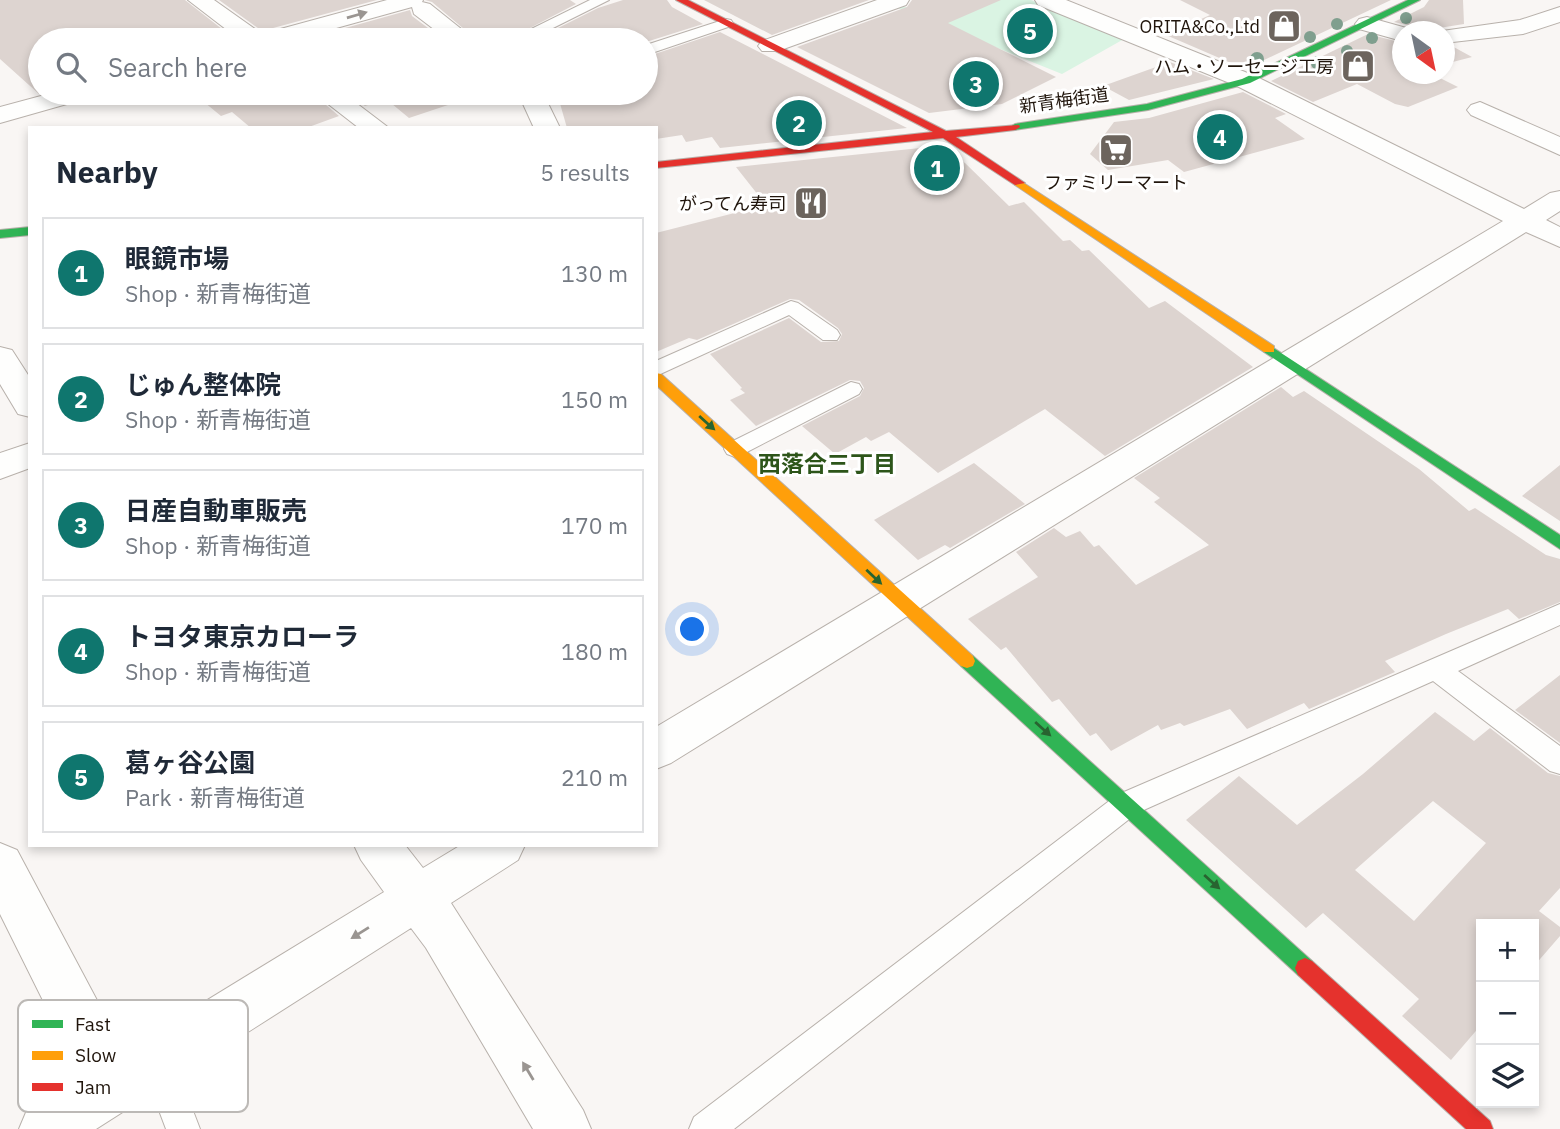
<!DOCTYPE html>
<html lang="en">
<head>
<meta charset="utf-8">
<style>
	:root { --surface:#fff; --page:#f6f6f7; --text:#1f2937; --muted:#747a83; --line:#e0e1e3; --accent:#0f766e }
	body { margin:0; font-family:"IBM Plex Sans","Noto Sans JP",sans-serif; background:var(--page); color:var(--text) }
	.controls { position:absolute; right:21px; bottom:21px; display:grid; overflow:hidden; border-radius:0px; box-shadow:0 4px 10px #0003 }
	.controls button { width:63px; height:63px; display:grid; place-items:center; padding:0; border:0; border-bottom:2px solid var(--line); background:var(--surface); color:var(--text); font:35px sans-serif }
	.compass { position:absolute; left:1392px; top:21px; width:63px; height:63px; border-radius:50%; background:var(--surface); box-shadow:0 4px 10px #0003; rotate:147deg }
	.you { position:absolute; left:693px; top:630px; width:24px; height:24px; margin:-18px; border:5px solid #fff; border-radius:50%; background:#1a73e8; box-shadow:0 0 0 10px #1a73e833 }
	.badge { display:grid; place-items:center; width:46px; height:46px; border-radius:50%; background:var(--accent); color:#fff; font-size:23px; font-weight:700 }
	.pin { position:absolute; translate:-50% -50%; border:4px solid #fff; box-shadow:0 2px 7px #0006 }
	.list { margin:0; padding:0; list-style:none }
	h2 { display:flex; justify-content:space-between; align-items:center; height:91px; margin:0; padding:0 28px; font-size:30px }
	h2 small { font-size:23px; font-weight:400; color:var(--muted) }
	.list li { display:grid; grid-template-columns:46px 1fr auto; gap:21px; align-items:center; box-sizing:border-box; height:112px; margin:0 14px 14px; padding:0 14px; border:2px solid var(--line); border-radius:0px }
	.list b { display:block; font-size:26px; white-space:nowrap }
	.list p { margin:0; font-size:23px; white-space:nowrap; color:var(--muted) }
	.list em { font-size:23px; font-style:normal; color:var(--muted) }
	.icon { flex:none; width:38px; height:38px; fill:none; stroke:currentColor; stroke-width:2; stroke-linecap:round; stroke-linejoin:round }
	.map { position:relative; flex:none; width:1560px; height:1129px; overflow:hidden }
	.search { position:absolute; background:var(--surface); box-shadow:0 4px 10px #0003; left:28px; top:28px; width:630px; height:77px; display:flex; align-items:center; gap:18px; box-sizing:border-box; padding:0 24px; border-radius:38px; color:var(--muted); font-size:26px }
	.panel { position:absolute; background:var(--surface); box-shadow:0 4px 10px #0003; left:28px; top:126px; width:630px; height:721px; border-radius:0px }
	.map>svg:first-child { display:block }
	.green { fill:#daf4e3 }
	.building { fill:#ddd4d0; fill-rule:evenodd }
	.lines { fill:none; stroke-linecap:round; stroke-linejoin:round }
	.lane-casing { stroke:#b8b1ab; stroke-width:2 }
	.street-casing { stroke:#b8b1ab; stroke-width:2 }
	.fast-casing { stroke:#b8b1ab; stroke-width:2 }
	.slow-casing { stroke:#b8b1ab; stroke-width:2 }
	.jam-casing { stroke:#b8b1ab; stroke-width:2 }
	.lane { fill:#fefefd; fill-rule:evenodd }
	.street { fill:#fefefd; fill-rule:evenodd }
	.fast { fill:#30b455; fill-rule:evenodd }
	.slow { fill:#ff9f0a; fill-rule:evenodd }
	.jam { fill:#e5322d; fill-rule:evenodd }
	.tree { fill:#7f9f8e }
	.oneway { fill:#9a9591 }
	.oneway2 { fill:#286430 }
	.labels { text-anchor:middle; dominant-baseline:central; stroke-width:6; stroke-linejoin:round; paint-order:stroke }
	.far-poi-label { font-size:18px; fill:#20150c; stroke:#fff; text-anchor:end }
	.far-street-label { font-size:18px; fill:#20150c; stroke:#fff }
	.neighbourhood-label { font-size:23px; font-weight:bold; fill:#2d551a; stroke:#fff }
	.key { fill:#fff; stroke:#bcb9b6; stroke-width:2 }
	.key-label { font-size:19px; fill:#20150c }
</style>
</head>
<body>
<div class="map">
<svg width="1560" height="1129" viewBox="0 0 1560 1129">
	<rect width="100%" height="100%" fill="#f9f6f4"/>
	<path class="green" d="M996 0H1031L1124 39 1062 74 895 7 901 5 945 23Z"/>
	<path class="building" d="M0 0H185L236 40H40L39 94 0 59Z
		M219 0H377L262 31Z
		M425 0H570L576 4 507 40H477L432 2Z
		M623 0H667L672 7 703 24 646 42 534 40 598 8Z
		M704 0H869L772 35Z
		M912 0H1001L948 23 1056 77 1002 104 929 113 797 47 907 7Z
		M1180 0H1391L1245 69 1166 35 1210 15Z
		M1429 0H1463L1464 24 1414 32 1411 26 1394 22 1424 7Z
		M410 10 412 16 444 40H302Z
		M720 32 761 53 907 128 720 148 712 137 686 142 682 135 656 139V128H567L557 93H646V57Z
		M1368 34 1403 43V74H1432L1458 87 1408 107 1395 104 1357 84 1313 102 1271 81Z
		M1450 45 1472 57 1445 64V46Z
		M1170 62 1214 79 1129 100 1103 86Z
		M1243 92 1286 114 1275 118 1305 139 1184 172 1168 160 1108 170 1090 154 1114 122 1149 118Z
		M193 93H312L339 116 306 128H251L232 112 221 116Z
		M347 93H484L409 118 386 99 365 106Z
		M940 146 965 163 1009 206 1024 202 1063 241 1070 240 1082 251 1089 250 1149 308 1165 301 1253 367 1105 456 1045 409 938 473 889 432 871 441 866 437 835 454 802 426 860 396 864 388 860 381 850 380 756 426 730 400 745 393 740 389 742 388 710 354 789 318 821 342 839 341 842 334 838 328 799 300 790 299 697 340 689 338 656 352V233L766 205 736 167Z
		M1281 387 1293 397 1304 391 1419 469 1469 511 1475 508 1546 555 1560 559V602L1519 619 1508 609 1446 634 1385 661 1395 672 1309 709 1304 703 1247 729 1230 709 1184 726 1180 723 1161 730 1158 725 1111 751 1096 733 1090 736 1059 699 1052 702 1006 647 1001 650 968 619 1038 577 1016 552 1054 528 1066 537 1080 531 1094 547 1099 545 1136 585 1209 545 1154 502 1160 498 1134 478Z
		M974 463 1025 504 950 548 945 545 918 560 874 520Z
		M1560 465V521L1522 496Z
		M1560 675V743L1515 710Z
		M1435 712 1474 741 1490 728 1548 773 1560 776V888L1539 911 1560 927V936L1534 966V924H1481V1025L1451 1060 1402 1016 1419 999 1323 913 1306 928 1186 820 1239 776 1297 825 1363 774ZM1433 801 1486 843 1414 921 1355 870Z"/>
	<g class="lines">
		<g class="lane-casing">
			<path id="lane" d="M590 0H609L529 40H509Z
				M726 19 731 20 733 23 731 26 646 55V45Z
				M791 301 798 303 837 330 840 335 837 340H823L789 315 656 376V361Z
				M851 382 859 384 862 389 859 394 743 454 735 457 727 454 724 449 727 444Z
				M1560 604V625L1458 671 1560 746V774L1550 771 1433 681 1137 813 734 1129H689L694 1117 1117 795Z
				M157 1043 169 1048 200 1129H166L140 1060 145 1048Z"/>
		</g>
		<g class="street-casing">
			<path id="street" d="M188 0H214L262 34 387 0H423L422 2 430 4 475 40H448L414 14 412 7 293 40H240Z
				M877 0H909L906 5 778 51H762L758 46 762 41Z
				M1035 0H1066L1255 76 1524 209 1550 193 1560 191V211L1546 220 1560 227V247L1526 232 671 763 656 769V727L1503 221 1237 86 1038 5Z
				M1560 7V22L1523 34 1444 43V32H1435L1520 20Z
				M1367 17 1410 29 1412 32H1402V41L1359 29 1355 24 1359 19Z
				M52 93H92L88 98 0 123V107Z
				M314 93H343L389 128H359Z
				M518 93H543L560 128H534Z
				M1480 102 1560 137V155L1471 115 1467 110 1471 105Z
				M0 347 12 350 30 378V417L18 414 0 384Z
				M30 443V468L0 479V453Z
				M0 843 17 850 124 1051 384 892 361 860 354 845H405L423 868 461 845H525L518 860 451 903 583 1110 591 1129H533L426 948 411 928 96 1129H19L27 1110 81 1077 0 914Z"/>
		</g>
		<g class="fast-casing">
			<path id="fast" d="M1408 0H1420L1250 83 1148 110 1015 130 1010 127 1015 124 1147 104 1242 79Z
				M30 227V235L0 238V230Z
				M1269 345 1560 535V549L1264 352V346Z
				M967 654 973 656 1312 961 1315 968 1312 975 1305 978 1298 975 961 666 959 661 961 656Z"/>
		</g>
		<g class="slow-casing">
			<path id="slow" d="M1019 180 1274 346V352H1264L1015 185V181Z
				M656 373 661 374 973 656 975 661 973 666 967 668 961 666 656 385Z"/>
		</g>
		<g class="jam-casing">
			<path id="jam" d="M676 0H688L946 131 1019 125 1020 127 1015 130 956 137 1025 183 1015 185 943 138 656 168V162L933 132Z
				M1305 958 1312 961 1490 1121 1493 1129H1466L1298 975 1295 968 1298 961Z"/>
		</g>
		<use href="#lane" class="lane"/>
		<use href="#street" class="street"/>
		<use href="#fast" class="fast"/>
		<use href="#slow" class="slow"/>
		<use href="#jam" class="jam"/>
	</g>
	<g class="tree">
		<circle cx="1406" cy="18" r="6"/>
		<circle cx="1337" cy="24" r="6"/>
		<circle cx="1310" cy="37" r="6"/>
		<circle cx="1372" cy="38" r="6"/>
		<circle cx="1347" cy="51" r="6"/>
		<circle cx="1257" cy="59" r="7"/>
		<circle cx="1318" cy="63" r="7"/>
	</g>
	<defs><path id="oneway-solid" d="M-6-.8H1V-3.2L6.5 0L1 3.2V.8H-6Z" transform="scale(1.75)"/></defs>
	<g class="oneway">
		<use href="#oneway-solid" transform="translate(357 15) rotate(-16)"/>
		<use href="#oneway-solid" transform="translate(360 933) rotate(148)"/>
		<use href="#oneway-solid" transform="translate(528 1071) rotate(-121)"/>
	</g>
	<g class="oneway2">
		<use href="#oneway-solid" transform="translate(707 423) rotate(42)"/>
		<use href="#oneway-solid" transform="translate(874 577) rotate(43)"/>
		<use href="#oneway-solid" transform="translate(1043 729) rotate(42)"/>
		<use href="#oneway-solid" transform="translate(1212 882) rotate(42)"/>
	</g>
	<defs>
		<g id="shop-square" transform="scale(1.75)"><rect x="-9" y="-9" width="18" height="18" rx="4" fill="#6c645d" stroke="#fff"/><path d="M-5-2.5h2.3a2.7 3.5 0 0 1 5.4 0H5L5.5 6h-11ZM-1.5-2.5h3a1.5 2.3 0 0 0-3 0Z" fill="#fff"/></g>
		<g id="supermarket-square" transform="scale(1.75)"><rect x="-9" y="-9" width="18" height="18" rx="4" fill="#6c645d" stroke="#fff"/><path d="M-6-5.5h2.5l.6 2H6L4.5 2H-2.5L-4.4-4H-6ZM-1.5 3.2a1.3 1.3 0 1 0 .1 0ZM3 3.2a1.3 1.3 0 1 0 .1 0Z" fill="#fff"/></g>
		<g id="restaurant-square" transform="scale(1.75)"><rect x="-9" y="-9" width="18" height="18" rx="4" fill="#6c645d" stroke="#fff"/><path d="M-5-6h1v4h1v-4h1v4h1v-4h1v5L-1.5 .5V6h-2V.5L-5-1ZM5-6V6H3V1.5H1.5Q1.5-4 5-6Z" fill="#fff"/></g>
	</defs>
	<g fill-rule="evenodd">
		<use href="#shop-square" x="1284" y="26"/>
		<use href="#shop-square" x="1358" y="66"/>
		<use href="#supermarket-square" x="1116" y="150"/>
		<use href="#restaurant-square" x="811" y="203"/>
	</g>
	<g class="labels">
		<g class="far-poi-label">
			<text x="1260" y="26">ORITA&amp;Co.,Ltd</text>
			<text x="1334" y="66">ハム・ソーセージ工房</text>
			<text x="1116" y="182" text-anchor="middle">ファミリーマート</text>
			<text x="786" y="203">がってん寿司</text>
		</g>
		<g class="far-street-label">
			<text transform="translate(1064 100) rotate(-8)">新青梅街道</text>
		</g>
		<g class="neighbourhood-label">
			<text x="827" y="463">西落合三丁目</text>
		</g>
	</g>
	<rect x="18" y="1000" width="230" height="112" rx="10" class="key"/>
	<rect x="32" y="1020" width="31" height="8" fill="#30b455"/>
	<rect x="32" y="1051" width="31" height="9" fill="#ff9f0a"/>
	<rect x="32" y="1083" width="31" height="8" fill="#e5322d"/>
	<g class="key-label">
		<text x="75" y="1031">Fast</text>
		<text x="75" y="1062">Slow</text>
		<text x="75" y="1094">Jam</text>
	</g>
</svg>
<div class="controls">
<button>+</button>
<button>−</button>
<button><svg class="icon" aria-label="layers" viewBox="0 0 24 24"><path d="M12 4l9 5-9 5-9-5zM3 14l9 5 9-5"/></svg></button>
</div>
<svg class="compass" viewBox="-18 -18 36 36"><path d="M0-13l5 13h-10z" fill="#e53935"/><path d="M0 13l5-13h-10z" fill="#747a83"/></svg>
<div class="you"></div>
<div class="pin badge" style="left:937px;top:168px">1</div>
<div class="pin badge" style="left:799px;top:123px">2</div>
<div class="pin badge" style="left:976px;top:84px">3</div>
<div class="pin badge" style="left:1220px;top:137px">4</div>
<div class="pin badge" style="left:1030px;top:31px">5</div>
<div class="search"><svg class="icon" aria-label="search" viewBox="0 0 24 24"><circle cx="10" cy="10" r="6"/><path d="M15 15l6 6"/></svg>Search here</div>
<section class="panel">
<h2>Nearby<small>5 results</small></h2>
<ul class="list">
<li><span class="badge">1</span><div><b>眼鏡市場</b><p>Shop · 新青梅街道</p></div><em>130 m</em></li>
<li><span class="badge">2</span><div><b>じゅん整体院</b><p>Shop · 新青梅街道</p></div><em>150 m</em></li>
<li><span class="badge">3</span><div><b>日産自動車販売</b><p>Shop · 新青梅街道</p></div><em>170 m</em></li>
<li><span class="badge">4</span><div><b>トヨタ東京カローラ</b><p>Shop · 新青梅街道</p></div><em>180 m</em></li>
<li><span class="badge">5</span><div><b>葛ヶ谷公園</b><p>Park · 新青梅街道</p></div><em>210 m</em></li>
</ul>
</section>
</div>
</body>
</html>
